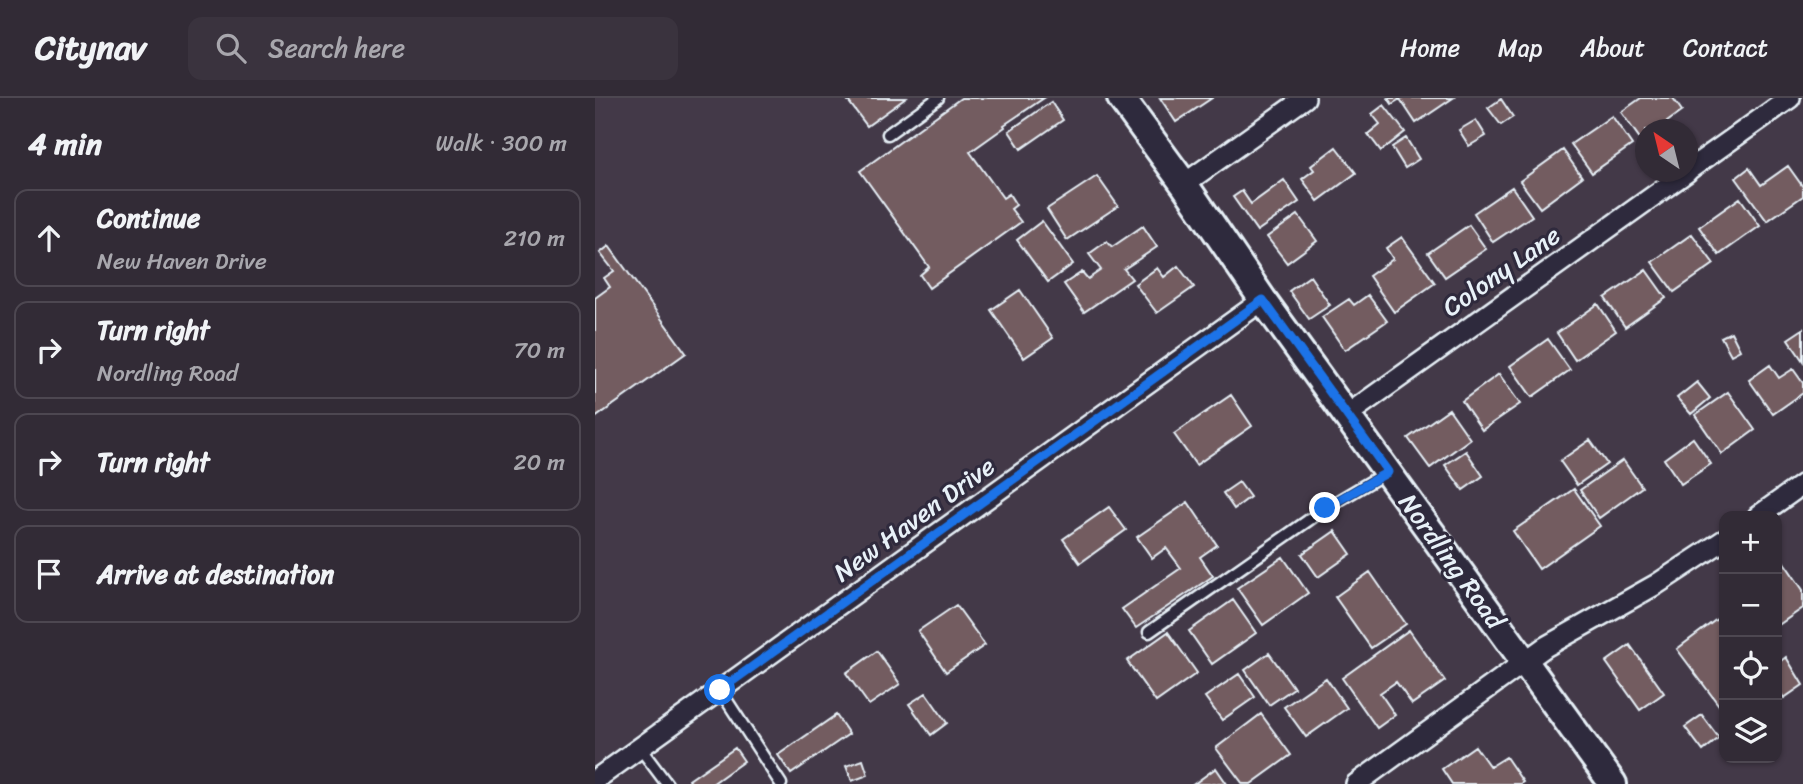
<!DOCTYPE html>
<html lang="en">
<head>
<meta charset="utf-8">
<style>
	:root { --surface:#322b36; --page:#3a333e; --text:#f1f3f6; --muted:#a8a7ad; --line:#4d4751 }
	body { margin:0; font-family:Sriracha,sans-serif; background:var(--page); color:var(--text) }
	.controls { position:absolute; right:21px; bottom:21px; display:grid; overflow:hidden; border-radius:14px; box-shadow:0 2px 5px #0004 }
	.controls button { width:63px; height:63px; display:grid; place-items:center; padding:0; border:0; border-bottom:2px solid var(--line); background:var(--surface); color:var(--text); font:35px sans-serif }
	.compass { position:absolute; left:1040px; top:21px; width:63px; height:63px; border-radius:50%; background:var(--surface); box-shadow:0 2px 5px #0004; rotate:325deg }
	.stop { position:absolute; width:21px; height:21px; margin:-16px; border:5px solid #1a73e8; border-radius:50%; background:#fff }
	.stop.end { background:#1a73e8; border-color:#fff; box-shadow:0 2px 7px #0008 }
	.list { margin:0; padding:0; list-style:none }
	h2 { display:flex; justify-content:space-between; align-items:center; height:91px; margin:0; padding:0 28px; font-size:30px }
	h2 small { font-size:23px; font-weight:400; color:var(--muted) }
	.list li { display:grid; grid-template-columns:46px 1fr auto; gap:21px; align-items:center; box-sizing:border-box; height:98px; margin:0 14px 14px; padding:0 14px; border:2px solid var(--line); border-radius:14px }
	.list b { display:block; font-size:26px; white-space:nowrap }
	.list p { margin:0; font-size:23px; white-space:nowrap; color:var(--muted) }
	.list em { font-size:23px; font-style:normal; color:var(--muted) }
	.icon { flex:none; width:38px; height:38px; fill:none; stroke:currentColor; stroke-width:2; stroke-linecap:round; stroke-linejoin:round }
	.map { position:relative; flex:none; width:1208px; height:686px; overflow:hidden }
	header { display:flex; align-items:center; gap:42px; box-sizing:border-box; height:98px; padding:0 35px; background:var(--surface); border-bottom:2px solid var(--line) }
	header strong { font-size:33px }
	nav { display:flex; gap:38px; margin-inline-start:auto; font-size:24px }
	.search { width:490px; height:63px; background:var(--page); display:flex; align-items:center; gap:18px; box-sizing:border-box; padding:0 24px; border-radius:14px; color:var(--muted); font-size:26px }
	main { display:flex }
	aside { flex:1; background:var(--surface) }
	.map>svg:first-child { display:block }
	.building { fill:#735c61; stroke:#e8f1f8; stroke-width:2 }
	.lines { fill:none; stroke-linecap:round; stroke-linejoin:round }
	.lane-casing { stroke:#e8f1f8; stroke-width:15 }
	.street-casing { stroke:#e8f1f8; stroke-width:24 }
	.secondary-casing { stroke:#e8f1f8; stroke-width:32 }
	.lane { stroke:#2f2a3d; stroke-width:10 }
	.street { stroke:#2f2a3d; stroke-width:19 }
	.secondary { stroke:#2f2a3d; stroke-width:26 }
	.route { stroke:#1a73e8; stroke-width:9 }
	.labels { text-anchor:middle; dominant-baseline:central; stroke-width:6; stroke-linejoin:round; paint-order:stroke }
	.street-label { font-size:26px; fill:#e8f1f8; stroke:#2f2a3d }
</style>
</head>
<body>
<header>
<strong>Citynav</strong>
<div class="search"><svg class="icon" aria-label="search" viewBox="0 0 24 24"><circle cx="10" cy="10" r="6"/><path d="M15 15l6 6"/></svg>Search here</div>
<nav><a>Home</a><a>Map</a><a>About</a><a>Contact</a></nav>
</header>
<main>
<aside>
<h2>4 min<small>Walk · 300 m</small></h2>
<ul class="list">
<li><svg class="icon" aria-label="ahead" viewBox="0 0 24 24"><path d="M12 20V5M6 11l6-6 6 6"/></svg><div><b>Continue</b><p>New Haven Drive</p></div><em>210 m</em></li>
<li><svg class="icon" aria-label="right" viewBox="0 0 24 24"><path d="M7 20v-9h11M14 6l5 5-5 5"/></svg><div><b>Turn right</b><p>Nordling Road</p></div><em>70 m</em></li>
<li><svg class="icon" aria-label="right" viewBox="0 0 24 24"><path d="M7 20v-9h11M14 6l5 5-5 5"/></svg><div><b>Turn right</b></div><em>20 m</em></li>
<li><svg class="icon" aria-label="arrive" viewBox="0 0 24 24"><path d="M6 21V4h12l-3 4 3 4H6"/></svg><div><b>Arrive at destination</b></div></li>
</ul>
</aside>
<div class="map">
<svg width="1208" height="686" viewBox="0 0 1208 686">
	<rect width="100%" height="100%" fill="#433948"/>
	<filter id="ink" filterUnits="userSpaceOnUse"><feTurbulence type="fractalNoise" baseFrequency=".0143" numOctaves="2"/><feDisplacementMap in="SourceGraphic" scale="14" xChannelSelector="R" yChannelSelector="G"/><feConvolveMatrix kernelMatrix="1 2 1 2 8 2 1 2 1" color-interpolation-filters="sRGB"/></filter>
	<g filter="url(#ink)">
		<path class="building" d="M251 0H311L272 28Z
			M366 0H449L409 27 410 29 375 54 408 100 414 96 421 107 416 111 426 124 334 190 325 177 334 169 265 73Z
			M565 0H617L581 24Z
			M793 0H858L821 25 805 1 797 6Z
			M1046 0H1078L1087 13 1061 32H1050V39L1046 42 1026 14Z
			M906 1 918 19 906 27 893 10Z
			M456 4 468 22 426 51 414 33Z
			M789 7 810 34 786 53 773 36 785 26 777 16Z
			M1017 18 1037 47 997 75 976 46Z
			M881 22 891 38 874 48 864 32Z
			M811 40 824 61 810 70 797 49Z
			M741 49 761 75 723 103 707 81 719 72 716 68Z
			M968 52 987 79 945 110 925 83Z
			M1193 68 1208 89V98L1172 123 1141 80 1154 70 1166 87Z
			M502 78 523 108 472 142 452 111Z
			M689 82 704 104 662 133 638 99 647 93 656 106Z
			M917 89 937 118 898 144 879 115Z
			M1145 100 1165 128 1124 157 1104 129Z
			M703 117 722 143 692 165 672 139Z
			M447 123 478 166 453 184 422 142Z
			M874 127 891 151 850 179 833 155Z
			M548 128 562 149 529 171 537 181 489 214 469 186 487 174 493 181 506 172 494 156 512 143 517 149Z
			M1097 136 1119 166 1079 194 1057 164Z
			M807 139 840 185 799 214 774 178 798 161 791 150Z
			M14 148 91 255 0 320V200L15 189 9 180 19 173 5 155Z
			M583 168 599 189 562 215 540 186 562 170 569 179Z
			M1051 172 1071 200 1030 229 1010 200Z
			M715 178 735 207 714 221 694 193Z
			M425 192 458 240 429 260 396 212Z
			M773 197 792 223 750 252 727 219 754 201 759 207Z
			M1003 206 1021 233 980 262 962 235Z
			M1208 231V263L1193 241Z
			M1136 234 1145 252 1136 257 1126 239Z
			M953 241 975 272 937 299 915 268Z
			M1175 267 1184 280 1198 271 1208 285V295L1178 316 1154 282Z
			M904 276 925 306 887 332 867 303Z
			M1102 284 1115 300 1096 316 1082 300Z
			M1133 294 1160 332 1127 356 1100 317Z
			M636 297 657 328 601 367 579 336Z
			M854 311 875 341 835 370 813 340Z
			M1098 340 1116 366 1086 386 1069 361Z
			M995 342 1012 366 982 387 965 363Z
			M871 353 888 378 868 392 850 367Z
			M1028 362 1047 389 1004 420 985 392Z
			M644 384 655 399 639 411 628 395Z
			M979 391 1005 428 944 471 918 433Z
			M593 404 622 447 605 459 618 478 541 530 527 511 586 470 571 450 557 460 542 439Z
			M514 409 531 432 485 465 468 441Z
			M740 433 756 456 723 479 707 456Z
			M1184 457 1208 492V510L1182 528V459Z
			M688 459 713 495 668 527 642 490Z
			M775 474 811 526 776 550 740 499Z
			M638 502 661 535 617 566 594 533Z
			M361 507 390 547 351 574 323 533Z
			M1122 521 1129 531V614L1082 551Z
			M814 532 850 583 817 606 801 584 785 595 800 617 782 630 747 580Z
			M573 534 602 575 561 604 532 563Z
			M1035 547 1069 595 1045 612 1011 564Z
			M282 553 305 586 274 607 251 575Z
			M674 555 699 590 674 607 650 572Z
			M1191 559 1208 587 1189 600 1182 590V566Z
			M644 576 660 599 627 622 610 599Z
			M731 580 752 610 711 639 689 609Z
			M331 595 352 625 336 637 314 606Z
			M666 616 696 657 656 686H648L621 650Z
			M241 617 254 636 196 676 183 657Z
			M1107 617 1124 640 1108 653 1090 629Z
			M880 648 895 669 911 659 928 684 925 686H857L847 671Z
			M140 650 149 663 117 686H97L94 682Z
			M268 662 273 677 257 683 251 668Z
			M621 670 632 686H599Z"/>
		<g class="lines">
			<g class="lane-casing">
				<path id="lane" d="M293 36 343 0
					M554 534 731 410 792 374
					M125 592 186 686
					M45 650 72 686"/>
			</g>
			<g class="street-casing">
				<path id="street" d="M1092 73 1195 0
					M589 86 710 0
					M752 317 1092 74
					M1163 418 1208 386
					M0 682 668 202
					M761 686 950 549 1062 486 1129 442"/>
			</g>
			<g class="secondary-casing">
				<path id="secondary" d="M526 0 589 86 668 202 1018 686"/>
			</g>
			<use href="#lane" class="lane"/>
			<use href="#street" class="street"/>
			<use href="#secondary" class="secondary"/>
		</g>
	</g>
	<g class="lines" filter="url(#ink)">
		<path class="route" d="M125 592 668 202 793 374 730 410"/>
	</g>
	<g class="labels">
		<g class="street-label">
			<text transform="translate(906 173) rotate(-35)">Colony Lane</text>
			<text transform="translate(319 421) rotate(-36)">New Haven Drive</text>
			<text transform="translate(857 463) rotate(54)">Nordling Road</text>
		</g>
	</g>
</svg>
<div class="controls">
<button>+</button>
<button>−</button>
<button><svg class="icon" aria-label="locate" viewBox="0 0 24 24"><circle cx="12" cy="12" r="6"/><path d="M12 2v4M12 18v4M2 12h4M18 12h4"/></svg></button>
<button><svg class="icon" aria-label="layers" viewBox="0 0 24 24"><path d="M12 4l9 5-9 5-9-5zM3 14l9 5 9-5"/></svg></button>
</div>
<svg class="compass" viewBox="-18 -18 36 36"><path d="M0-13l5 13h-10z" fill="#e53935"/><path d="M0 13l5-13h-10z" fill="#a8a7ad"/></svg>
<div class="stop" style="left:125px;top:592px"></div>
<div class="stop end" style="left:730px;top:410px"></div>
</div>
</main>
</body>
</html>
